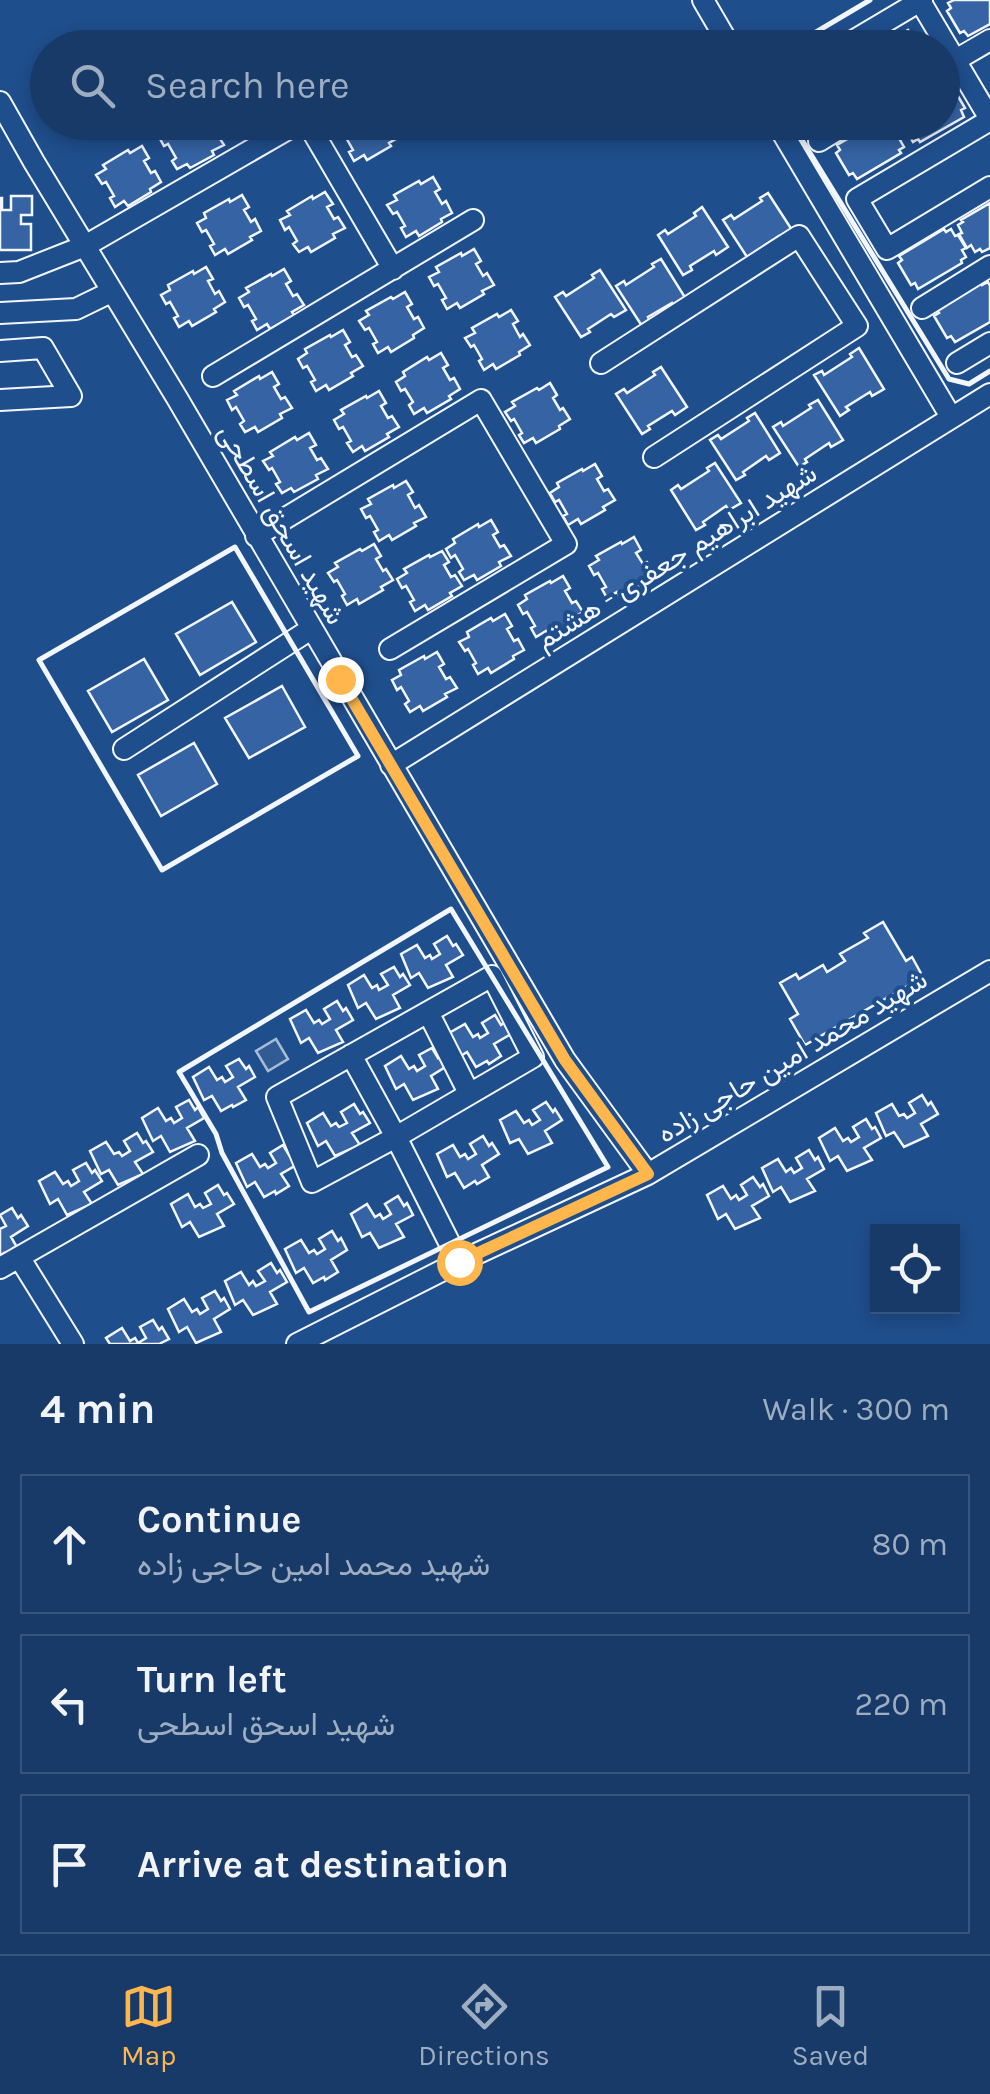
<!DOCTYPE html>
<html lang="en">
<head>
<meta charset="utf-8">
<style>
	:root { --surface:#173a69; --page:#244571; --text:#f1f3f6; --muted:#9eadc0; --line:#36547d; --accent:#ffb74d }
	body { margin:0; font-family:Karla,Vazirmatn,sans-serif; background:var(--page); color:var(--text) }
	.controls { position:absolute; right:30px; bottom:30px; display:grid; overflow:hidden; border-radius:0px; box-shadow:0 5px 15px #0003 }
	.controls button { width:90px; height:90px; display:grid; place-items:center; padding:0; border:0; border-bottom:2px solid var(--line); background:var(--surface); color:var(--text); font:50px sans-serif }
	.stop { position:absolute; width:30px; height:30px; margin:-22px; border:8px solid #ffb74d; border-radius:50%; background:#fff }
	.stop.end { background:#ffb74d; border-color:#fff; box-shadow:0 2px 10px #0008 }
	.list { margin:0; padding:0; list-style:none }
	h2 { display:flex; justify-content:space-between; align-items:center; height:130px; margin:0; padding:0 40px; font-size:42px }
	h2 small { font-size:32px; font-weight:400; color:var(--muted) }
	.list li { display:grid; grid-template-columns:65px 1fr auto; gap:30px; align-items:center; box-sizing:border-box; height:140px; margin:0 20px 20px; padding:0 20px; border:2px solid var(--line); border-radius:0px }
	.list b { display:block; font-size:38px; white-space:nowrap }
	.list p { margin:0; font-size:32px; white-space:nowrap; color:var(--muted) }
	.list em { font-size:32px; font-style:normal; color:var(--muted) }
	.icon { flex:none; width:55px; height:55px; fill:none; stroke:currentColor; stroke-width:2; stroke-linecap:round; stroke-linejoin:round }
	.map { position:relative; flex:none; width:990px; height:1344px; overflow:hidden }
	.search { position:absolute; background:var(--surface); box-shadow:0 5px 15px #0003; left:30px; right:30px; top:30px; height:110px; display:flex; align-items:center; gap:25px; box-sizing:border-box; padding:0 35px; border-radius:55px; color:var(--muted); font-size:38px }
	.sheet { height:610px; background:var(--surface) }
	nav { display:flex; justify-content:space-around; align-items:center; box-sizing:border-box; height:140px; border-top:2px solid var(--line); background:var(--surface); font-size:28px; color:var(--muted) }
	nav a { display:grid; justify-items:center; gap:5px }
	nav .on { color:var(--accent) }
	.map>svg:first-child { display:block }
	.green { fill:#305b95; stroke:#a8bbd7; stroke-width:2.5 }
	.building { fill:#3563a3; stroke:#f2f6ff; stroke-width:2.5 }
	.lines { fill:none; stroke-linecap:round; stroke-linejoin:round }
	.minor-casing { stroke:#f2f6ff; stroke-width:24 }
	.minor { stroke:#1f4e8c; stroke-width:20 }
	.wall { stroke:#f2f6ff; stroke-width:5 }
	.route { stroke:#ffb74d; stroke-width:12 }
	.labels { text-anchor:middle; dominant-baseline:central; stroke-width:8; stroke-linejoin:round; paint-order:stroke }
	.street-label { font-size:28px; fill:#f2f6ff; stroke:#1f4e8c }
</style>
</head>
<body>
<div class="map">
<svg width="990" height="1344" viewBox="0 0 990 1344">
	<rect width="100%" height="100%" fill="#1f4e8c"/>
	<path class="green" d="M276 1039 288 1059 268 1071 256 1051Z"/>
	<path class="building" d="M954 0H990V24L968 36 964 31 960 33 947 11 951 8 948 3Z
		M908 30 911 35 915 33 924 48H878Z
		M337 33 344 45 339 48H305L323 37 325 40Z
		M945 83 948 88 952 86 965 108 961 110 964 117 920 142 918 139 913 142 909 135 905 137 897 124 900 122H942V85Z
		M175 122H209L206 124 213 136 217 134 224 145 212 151 214 155 190 168 187 164 177 169 172 161 176 158 168 144 164 146 159 137 169 132 166 128Z
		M236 122H266L253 130 250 125 240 130Z
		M345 122H387L390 128 394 125 401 136 389 143 391 146 367 160 364 155 354 161 349 152 353 150 345 136 341 138 336 129Z
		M877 122 896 124 904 138 900 140 904 147 899 150 901 153 857 179 853 173 849 175 836 153 840 150 837 145Z
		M142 146 149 158 144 161 151 173 155 171 161 182 150 189 151 192 128 206 124 201 115 207 110 198 114 196 106 182 102 184 96 175 106 169 103 165 128 150 130 153Z
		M433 177 440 189 435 192 442 204 446 201 452 213 441 219 442 222 419 236 416 231 406 237 401 228 405 226 397 212 393 214 387 205 397 200 394 195 419 181 421 184Z
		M325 192 333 204 327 207 334 219 338 217 345 228 333 234 335 238 311 252 308 247 299 252 293 244 297 241 289 227 285 230 280 220 290 215 287 211 312 196 313 199Z
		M768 193 794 233 782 240 779 236 756 251 758 254 749 260 723 220 731 215 734 219 762 201 760 198Z
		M242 195 249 207 244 210 251 222 255 219 261 231 250 237 252 240 228 254 225 249 215 255 210 246 214 244 206 230 202 232 197 223 206 218 204 213 229 199 230 202Z
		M11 196H32V215H21V224H31V250H0V198H2V210H11Z
		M990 203V248L982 252 980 249 975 252 971 245 967 248 959 234 962 233 958 225 963 222 961 220Z
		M702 207 728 247 716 255 714 251 690 266 692 270 683 275 658 235 665 230 668 234 696 216 694 213Z
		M944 229 946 232 951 229 955 236 958 235 966 248 962 250 966 257 961 260 962 263 918 289 915 283 911 285 898 263 902 260 899 256Z
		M474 249 481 261 476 264 483 276 487 273 494 285 482 291 484 294 460 308 457 303 447 309 442 300 446 298 438 284 434 286 429 277 439 272 436 267 461 253 462 256Z
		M661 259 686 299 674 306 672 303 648 317 650 321 642 326 616 286 624 281 626 285 654 267 652 264Z
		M206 267 213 279 208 281 215 294 219 291 225 302 214 309 216 312 192 326 189 321 179 327 174 318 178 316 170 302 166 304 161 295 170 290 168 285 193 271 194 274Z
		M284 269 291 281 286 284 293 296 297 294 304 305 292 312 294 315 270 329 267 324 257 330 252 321 256 319 248 305 244 307 239 298 249 292 246 288 271 274 272 276Z
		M600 270 626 310 614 317 611 314 588 329 590 332 581 337 555 297 563 292 566 296 594 278 592 275Z
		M988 282 990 286V322L955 342 951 336 947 338 934 316 939 313 936 309 981 283 982 285Z
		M405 292 412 304 407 307 414 319 418 317 424 328 413 335 414 338 391 352 388 347 378 353 373 344 377 342 369 328 365 330 359 321 369 315 366 311 391 297 393 299Z
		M511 310 518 321 513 324 520 337 523 334 530 345 519 352 520 355 496 369 493 364 484 370 479 361 482 359 474 345 471 347 465 338 475 333 472 328 497 314 499 317Z
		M343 330 350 342 345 345 352 357 356 355 363 366 351 373 353 376 329 390 326 385 316 391 311 382 315 380 307 366 303 368 298 359 307 353 305 349 330 335 331 337Z
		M859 348 884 389 872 396 870 392 846 407 849 410 840 416 814 375 822 371 824 375 852 357 850 354Z
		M441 353 448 365 443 368 450 380 454 378 460 389 449 396 451 399 427 413 424 408 414 414 409 405 413 402 405 389 401 391 396 382 405 376 403 372 427 357 429 360Z
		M661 367 687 407 675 415 672 411 648 426 650 429 642 434 616 394 624 389 627 393 655 375 653 372Z
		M272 372 279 384 274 387 281 399 285 397 292 408 280 414 282 418 258 432 255 427 245 432 240 424 244 421 236 407 232 410 227 400 237 395 234 391 259 376 260 379Z
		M550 383 557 395 553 398 560 410 563 408 570 419 559 426 560 429 536 443 533 438 524 443 519 435 522 433 514 419 511 421 505 412 515 406 512 402 537 388 539 390Z
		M379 391 386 403 381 406 388 418 392 416 399 427 387 434 389 437 365 451 362 446 353 452 347 443 351 441 343 427 339 429 334 420 344 414 341 410 366 396 367 398Z
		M818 400 843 440 831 447 829 443 805 459 807 462 799 467 773 427 781 422 783 426 811 408 809 405Z
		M755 413 780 453 769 460 766 456 743 472 745 475 736 480 710 440 718 435 721 439 749 421 747 418Z
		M309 433 316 445 310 448 317 460 321 458 328 469 316 475 318 479 294 492 291 488 282 493 276 484 280 482 272 468 269 470 263 461 273 456 270 452 295 437 297 440Z
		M715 463 741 503 729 510 726 506 703 522 705 525 696 530 671 490 678 485 681 489 709 471 707 468Z
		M595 464 602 476 597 479 604 491 608 489 615 500 603 507 605 510 581 524 578 519 568 525 563 516 567 514 559 500 555 502 550 493 559 487 557 483 582 469 583 471Z
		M406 481 413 492 408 495 415 508 419 505 426 517 414 523 416 526 392 540 389 535 379 541 374 532 378 530 370 516 366 518 361 509 371 504 368 499 393 485 394 488Z
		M491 520 498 532 493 535 500 547 504 545 511 556 499 562 501 566 477 580 474 575 464 580 459 572 463 569 455 555 451 558 446 549 455 543 453 539 478 524 479 527Z
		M634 537 641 550 636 553 643 564 647 562 654 573 642 580 644 583 620 597 617 592 607 598 602 589 606 587 598 573 594 575 589 566 599 560 596 556 621 542 622 544Z
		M374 544 381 556 376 559 383 571 386 569 393 580 381 587 383 590 359 604 357 599 347 605 342 596 345 594 337 580 334 582 328 573 338 567 335 563 360 549 362 551Z
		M442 551 449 562 444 565 451 577 455 575 462 586 450 593 452 596 428 610 425 605 415 611 410 602 414 600 406 586 402 588 397 579 407 573 404 569 429 555 430 557Z
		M563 576 570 588 565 591 572 603 576 601 583 612 571 619 573 622 549 636 546 631 536 637 531 628 535 626 527 612 523 614 518 605 527 599 525 595 550 581 551 583Z
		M232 602 256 642 200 675 176 634Z
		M505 614 512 626 507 629 514 641 518 639 524 650 513 656 514 659 491 673 488 668 478 674 473 665 476 663 468 649 465 651 459 642 469 637 467 632 491 618 493 621Z
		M437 652 444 664 439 667 446 679 450 677 457 688 445 694 447 697 423 711 420 706 410 712 405 704 409 701 401 687 397 690 392 680 401 675 399 670 424 656 425 659Z
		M144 659 168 700 112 732 88 691Z
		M282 686 305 727 249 758 225 718Z
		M194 743 217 784 161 816 138 775Z
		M883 922 906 961 912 957 923 977 805 1045 790 1019 798 1014 780 983 796 974 799 979 823 965 827 972 845 961 840 954 868 938 864 933Z
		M447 936 453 946 456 944 463 955 446 965 453 977 428 988 419 973 411 978 401 954 417 945 425 958 430 955 432 959 440 954 434 944Z
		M394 967 400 977 403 974 410 985 393 995 400 1008 376 1019 366 1003 358 1008 348 985 364 975 372 988 377 985 379 990 388 985 381 974Z
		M337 1001 343 1011 346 1008 353 1020 336 1030 343 1042 318 1053 309 1038 301 1043 290 1019 306 1010 314 1023 319 1020 322 1024 330 1019 324 1009Z
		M495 1015 501 1025 504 1023 511 1034 494 1044 501 1056 489 1064 487 1061 476 1067 467 1052 459 1057 449 1033 465 1024 473 1037 478 1034 480 1038 488 1033 482 1023Z
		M432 1048 438 1058 441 1055 447 1066 431 1076 438 1089 413 1100 404 1084 396 1089 385 1066 401 1056 409 1069 414 1066 417 1071 425 1066 419 1055Z
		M239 1059 246 1069 249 1066 255 1077 238 1087 246 1100 233 1107 232 1105 221 1111 212 1096 204 1100 193 1077 209 1067 217 1080 222 1077 225 1082 233 1077 226 1066Z
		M922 1095 928 1105 931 1102 938 1114 921 1124 928 1136 904 1147 894 1132 886 1136 876 1113 892 1104 899 1116 904 1114 907 1118 915 1113 909 1103Z
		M189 1100 195 1110 198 1107 204 1118 187 1128 195 1141 170 1152 161 1136 153 1141 142 1118 158 1108 166 1121 171 1118 174 1123 182 1118 176 1107Z
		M546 1102 553 1112 555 1109 562 1120 545 1131 552 1143 528 1154 519 1139 510 1143 500 1120 516 1111 524 1123 529 1120 532 1125 540 1120 533 1110Z
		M354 1104 360 1114 363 1112 370 1123 352 1133 360 1145 335 1156 326 1141 318 1146 307 1123 323 1113 331 1126 336 1123 339 1127 347 1123 341 1112Z
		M866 1119 872 1129 875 1127 881 1138 864 1148 872 1160 847 1171 838 1156 830 1161 819 1138 835 1128 843 1141 848 1138 851 1142 859 1137 853 1127Z
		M137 1133 143 1143 146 1141 153 1152 135 1162 143 1174 118 1185 109 1170 101 1174 90 1151 106 1142 114 1154 119 1152 122 1156 130 1151 124 1141Z
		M483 1136 489 1146 492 1143 499 1154 482 1165 489 1177 477 1184 475 1181 464 1188 455 1173 447 1177 437 1154 453 1145 460 1157 465 1154 468 1159 476 1154 470 1144Z
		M283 1145 289 1155 292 1152 298 1164 281 1174 289 1186 276 1194 275 1191 264 1197 255 1182 247 1187 236 1163 252 1154 260 1167 265 1164 268 1168 276 1163 270 1153Z
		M809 1150 815 1160 818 1157 824 1169 807 1179 815 1191 790 1202 781 1187 773 1192 762 1168 778 1159 786 1172 791 1168 794 1173 802 1168 796 1158Z
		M86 1163 92 1173 95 1170 102 1181 84 1192 92 1204 67 1215 58 1199 50 1204 39 1181 55 1172 63 1184 68 1181 71 1186 79 1181 73 1170Z
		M753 1177 760 1187 763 1184 769 1196 752 1206 760 1218 735 1229 726 1214 718 1219 707 1195 723 1186 731 1199 736 1195 739 1200 747 1195 741 1185Z
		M218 1185 224 1195 227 1193 234 1204 217 1214 224 1226 199 1237 190 1222 182 1227 171 1204 188 1194 195 1207 200 1204 203 1208 211 1204 205 1193Z
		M398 1196 404 1206 407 1203 413 1215 396 1224 404 1237 379 1248 370 1233 362 1237 351 1214 367 1204 375 1217 380 1214 383 1219 391 1214 385 1204Z
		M12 1208 18 1218 21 1215 28 1226 11 1237 18 1249 6 1256 4 1253 0 1256V1229L6 1226 0 1215Z
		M332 1231 338 1241 341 1238 347 1250 331 1260 338 1272 325 1280 324 1277 313 1283 304 1268 296 1273 285 1249 301 1240 309 1253 314 1250 317 1254 325 1249 319 1239Z
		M271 1263 277 1273 280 1270 287 1282 270 1292 277 1304 253 1315 243 1300 235 1305 225 1281 241 1272 249 1285 253 1281 256 1286 265 1281 258 1271Z
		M215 1291 221 1301 224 1298 230 1309 214 1319 221 1332 196 1343 187 1327 179 1332 168 1309 184 1299 192 1312 197 1309 200 1314 208 1309 202 1298Z
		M153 1320 159 1330 162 1327 169 1339 159 1344H110L106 1338 122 1328 130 1341 135 1338 138 1343 146 1338 140 1327Z"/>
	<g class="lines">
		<g class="minor-casing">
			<path id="minor" d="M703 0 731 48
				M920 1 990 119
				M841 48 922 0
				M942 68 990 40
				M0 102 34 162 177 398 565 1060 648 1174
				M990 120 857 199 887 249 990 187
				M307 122 393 269
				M776 122 951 417
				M819 141 850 122
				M0 273 19 272 85 246 300 122
				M922 308 990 266
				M0 313 76 309 111 292
				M0 351 43 348 71 396 0 400
				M601 363 799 236 857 326 654 457
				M957 363 990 343
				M213 376 473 220
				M256 536 481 400 566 544 390 649
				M124 749 311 629
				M391 765 990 394
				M492 976 533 1057 396 1137 312 1182 277 1097Z
				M428 1012 469 1093
				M351 1055 396 1137 459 1262
				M19 1257 73 1344
				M0 1268 198 1155
				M297 1344 459 1262 648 1174 990 971"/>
		</g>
		<use href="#minor" class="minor"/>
		<path class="wall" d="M789 48 870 0
			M791 122 949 379 969 384 990 371
			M235 547 358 756 162 870 39 660Z
			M451 909 608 1167 309 1312 222 1153 216 1134 179 1072Z"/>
	</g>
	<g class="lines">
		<path class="route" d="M340 679 565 1060 648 1174 459 1262"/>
	</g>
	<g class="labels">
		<g class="street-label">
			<text transform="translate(282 524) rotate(60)">شهید اسحق اسطحی</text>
			<text transform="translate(676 556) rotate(-32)">شهید ابراهیم جعفری - هشتم</text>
			<text transform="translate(792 1056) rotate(-31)">شهید محمد امین حاجی زاده</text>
		</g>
	</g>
</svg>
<div class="controls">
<button><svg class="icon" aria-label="locate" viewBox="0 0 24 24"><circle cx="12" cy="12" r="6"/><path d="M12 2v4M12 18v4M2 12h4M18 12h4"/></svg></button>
</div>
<div class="stop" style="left:459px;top:1262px"></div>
<div class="stop end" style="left:340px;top:679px"></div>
<div class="search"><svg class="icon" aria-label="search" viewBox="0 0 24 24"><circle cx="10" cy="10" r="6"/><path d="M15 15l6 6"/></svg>Search here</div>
</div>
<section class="sheet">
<h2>4 min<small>Walk · 300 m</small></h2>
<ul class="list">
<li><svg class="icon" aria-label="ahead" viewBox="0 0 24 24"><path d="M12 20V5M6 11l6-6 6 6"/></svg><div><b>Continue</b><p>شهید محمد امین حاجی زاده</p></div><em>80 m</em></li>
<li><svg class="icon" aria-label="left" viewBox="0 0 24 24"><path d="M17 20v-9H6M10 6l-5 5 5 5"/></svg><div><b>Turn left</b><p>شهید اسحق اسطحی</p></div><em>220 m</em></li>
<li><svg class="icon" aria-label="arrive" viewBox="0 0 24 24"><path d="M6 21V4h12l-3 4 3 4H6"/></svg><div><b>Arrive at destination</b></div></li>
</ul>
</section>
<nav>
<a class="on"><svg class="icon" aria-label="map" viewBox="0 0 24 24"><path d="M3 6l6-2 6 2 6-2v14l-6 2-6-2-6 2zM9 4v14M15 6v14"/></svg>Map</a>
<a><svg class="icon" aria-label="directions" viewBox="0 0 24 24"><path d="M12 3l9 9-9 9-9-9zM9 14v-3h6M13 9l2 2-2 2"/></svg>Directions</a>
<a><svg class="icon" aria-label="saved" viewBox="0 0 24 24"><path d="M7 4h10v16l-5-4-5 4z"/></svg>Saved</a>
</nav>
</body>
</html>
